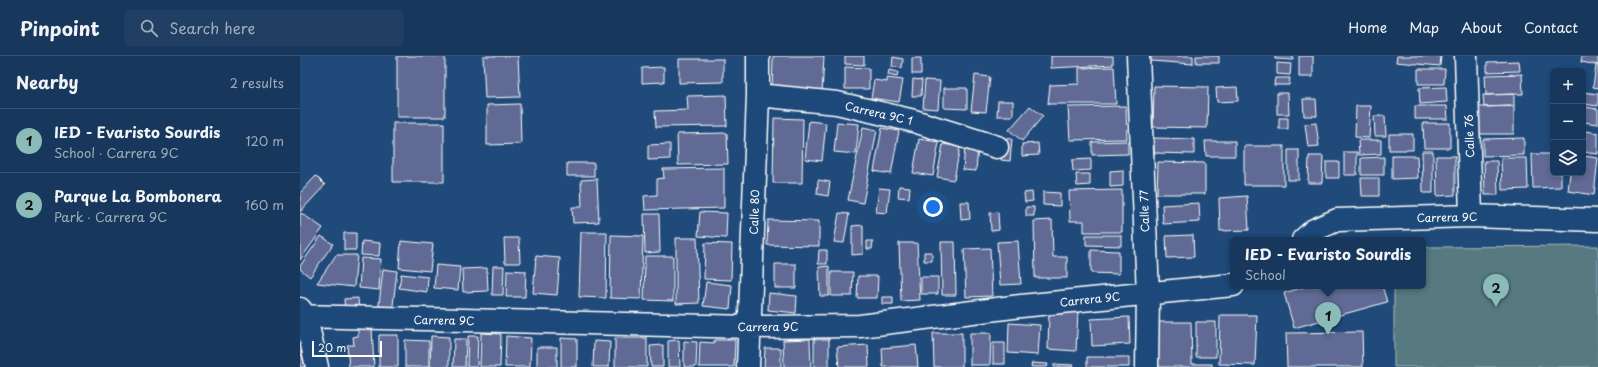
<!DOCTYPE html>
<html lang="en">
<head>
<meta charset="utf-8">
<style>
	:root { --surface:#17385c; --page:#203f62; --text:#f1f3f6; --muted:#9eacbb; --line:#365272; --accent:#8bbbb9 }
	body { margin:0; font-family:"Playpen Sans",sans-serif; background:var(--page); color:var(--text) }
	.controls { position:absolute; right:12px; top:12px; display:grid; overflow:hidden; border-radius:6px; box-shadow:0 2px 6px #0003 }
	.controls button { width:36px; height:36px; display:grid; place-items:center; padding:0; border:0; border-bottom:1px solid var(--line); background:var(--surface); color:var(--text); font:20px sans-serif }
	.scale { position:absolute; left:12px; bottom:10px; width:70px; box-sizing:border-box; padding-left:4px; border:2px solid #fff; border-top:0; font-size:11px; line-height:14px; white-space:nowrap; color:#fff; -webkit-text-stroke:3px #1f4a7a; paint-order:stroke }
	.you { position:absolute; left:633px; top:151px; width:14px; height:14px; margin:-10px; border:3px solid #fff; border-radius:50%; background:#1a73e8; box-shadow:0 0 0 6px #1a73e833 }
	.badge { display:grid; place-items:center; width:26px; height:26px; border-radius:50%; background:var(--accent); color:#111; font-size:13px; font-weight:700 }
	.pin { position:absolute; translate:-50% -33px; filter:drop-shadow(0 1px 2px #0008) }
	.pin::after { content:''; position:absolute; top:21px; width:14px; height:12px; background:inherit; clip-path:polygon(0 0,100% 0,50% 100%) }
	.popup { position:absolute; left:930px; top:181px; width:196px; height:52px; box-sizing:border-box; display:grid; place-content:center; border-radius:6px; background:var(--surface); filter:drop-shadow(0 1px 3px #0005); font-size:13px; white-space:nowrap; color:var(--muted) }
	.popup b { font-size:15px; color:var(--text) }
	.popup::after { content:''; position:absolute; left:50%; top:100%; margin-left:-8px; border:8px solid transparent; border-top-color:var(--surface) }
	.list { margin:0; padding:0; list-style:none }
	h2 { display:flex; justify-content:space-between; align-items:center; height:52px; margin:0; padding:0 16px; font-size:17px }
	h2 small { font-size:13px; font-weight:400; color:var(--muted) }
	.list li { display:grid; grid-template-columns:26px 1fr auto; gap:12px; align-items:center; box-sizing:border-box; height:64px; padding:0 16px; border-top:1px solid var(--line) }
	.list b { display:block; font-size:15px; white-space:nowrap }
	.list p { margin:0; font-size:13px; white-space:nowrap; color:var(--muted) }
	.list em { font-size:13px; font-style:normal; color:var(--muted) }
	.icon { flex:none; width:22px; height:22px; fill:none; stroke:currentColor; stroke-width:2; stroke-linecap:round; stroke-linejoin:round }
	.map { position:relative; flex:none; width:1298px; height:311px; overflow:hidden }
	header { display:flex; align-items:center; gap:24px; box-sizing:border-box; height:56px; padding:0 20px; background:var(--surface); border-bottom:1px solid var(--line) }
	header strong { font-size:19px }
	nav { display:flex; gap:22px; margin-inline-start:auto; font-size:14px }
	.search { width:280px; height:36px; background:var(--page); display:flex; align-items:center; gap:10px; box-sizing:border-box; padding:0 14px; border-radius:6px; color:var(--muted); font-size:15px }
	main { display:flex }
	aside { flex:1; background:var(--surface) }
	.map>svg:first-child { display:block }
	.green { fill:#577a7f; stroke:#abbcbf }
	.building { fill:#616b94; stroke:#fff }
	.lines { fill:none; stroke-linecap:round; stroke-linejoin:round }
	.minor-casing { stroke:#fff; stroke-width:25 }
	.minor { stroke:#1f4a7a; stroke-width:22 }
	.labels { text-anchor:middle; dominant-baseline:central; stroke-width:4; stroke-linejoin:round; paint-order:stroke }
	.street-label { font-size:11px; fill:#fff; stroke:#1f4a7a }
</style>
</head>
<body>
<header>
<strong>Pinpoint</strong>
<div class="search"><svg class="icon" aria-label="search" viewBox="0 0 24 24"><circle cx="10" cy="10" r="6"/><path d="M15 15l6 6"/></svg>Search here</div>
<nav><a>Home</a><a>Map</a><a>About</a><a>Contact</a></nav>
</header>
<main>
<aside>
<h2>Nearby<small>2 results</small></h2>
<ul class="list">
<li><span class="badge">1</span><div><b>IED - Evaristo Sourdis</b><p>School · Carrera 9C</p></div><em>120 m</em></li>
<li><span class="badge">2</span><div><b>Parque La Bombonera</b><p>Park · Carrera 9C</p></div><em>160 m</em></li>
</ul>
</aside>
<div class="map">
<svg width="1298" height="311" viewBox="0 0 1298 311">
	<rect width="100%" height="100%" fill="#1f4a7a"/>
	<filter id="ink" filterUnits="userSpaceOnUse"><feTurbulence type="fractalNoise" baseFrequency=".025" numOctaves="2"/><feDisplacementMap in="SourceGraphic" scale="8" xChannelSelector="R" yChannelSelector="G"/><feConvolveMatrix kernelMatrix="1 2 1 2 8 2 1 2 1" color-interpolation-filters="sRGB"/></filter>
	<g filter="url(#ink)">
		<path class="green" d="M1298 190V311H1094V230H1123V191Z"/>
		<path class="building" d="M97 0H145V61H97Z
			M183 0H218L220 41 185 42Z
			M473 0H524L522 39 472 36Z
			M545 0H564V9L545 8Z
			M751 0H813V9L751 12Z
			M851 0H893V8L851 5Z
			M896 0H919V7H896Z
			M975 0H993V4L975 3Z
			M999 0H1013V21H999Z
			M1097 0H1141L1140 10 1096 6Z
			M1282 0H1298V9L1281 6Z
			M593 1 603 3 602 12 592 11Z
			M612 2H621V18H612Z
			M379 3H423V26L379 27Z
			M1219 5 1220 15 1187 16V6Z
			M977 7 991 8 990 19 977 18Z
			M1296 9H1298V32L1293 31Z
			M364 11V26L342 27V12Z
			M545 11 569 12V33H545Z
			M814 11 816 48H748L750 29 779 28V12Z
			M1118 13H1145L1144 28H1118Z
			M589 14 598 16 597 21 588 19Z
			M1222 18 1223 38 1186 39 1185 19Z
			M675 19 690 21 686 56 671 55Z
			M587 22 603 24 599 46 571 42 574 24 587 26Z
			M975 22H990L989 29H974Z
			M613 23 622 24 621 40H612Z
			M625 24 640 25 638 53 623 52Z
			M854 30 908 31 907 72 853 71Z
			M937 31 938 45 917 46 916 32Z
			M1146 31 1147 46 1120 48 1119 32Z
			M644 32H667V53L644 52Z
			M1283 36 1298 38V50L1283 48Z
			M977 37H988L989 58H977Z
			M1214 38V50L1184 51 1183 39Z
			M426 39 427 70 356 71 355 55 388 54 387 40Z
			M1003 43H1016L1017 60H1004Z
			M698 45H713V60H697Z
			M220 48 221 88 187 89V49Z
			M730 50 743 60 722 85 709 74Z
			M826 50 827 83 770 84 768 51Z
			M1056 50H1071L1069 82 1055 81Z
			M1115 50H1147L1148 63H1115Z
			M1214 50V78H1179V51Z
			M1284 51 1298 53V68L1283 66Z
			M1074 60H1085L1086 80H1075Z
			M474 62 503 63 502 127H473Z
			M979 62H988V73H979Z
			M509 65 526 67 522 105 505 103Z
			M537 66 559 68 556 98 534 96Z
			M93 67H144V126H93Z
			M1016 67 1019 90 1008 91 1005 68Z
			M1123 67H1150V92H1124Z
			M563 71 577 74 563 147 548 144Z
			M582 72 599 75 591 118 574 115Z
			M1286 75 1298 77V98L1283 96Z
			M427 77 428 108 378 109 377 78Z
			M1089 78H1113V94H1089Z
			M703 82 712 83 710 105 701 104Z
			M854 82 894 83V98L854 97Z
			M1224 82V99L1183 100V83Z
			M619 83 639 86 633 120 613 117Z
			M1058 84H1081V98L1059 99Z
			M828 85V98L792 99V86Z
			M905 85H935V100H906Z
			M738 87 739 99 722 100V88Z
			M370 88V103L348 104V89Z
			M643 88 660 91 654 124 637 121Z
			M665 88 678 90 676 115 663 114Z
			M944 90H984V129H944Z
			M988 94H999V124H988Z
			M1122 95H1133V137H1123Z
			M1044 96H1057V119H1044Z
			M1232 98H1253V117H1261V131L1233 132Z
			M1009 100H1023L1022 127H1008Z
			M1092 100H1117L1118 122 1092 123Z
			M1136 100H1155V139L1137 140Z
			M1283 100 1298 102 1294 139 1268 135 1270 117H1283Z
			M1084 101V119H1061V102Z
			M1201 102H1227L1228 133 1202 134Z
			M791 103V114L773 115 772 104Z
			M1184 105H1197L1198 139H1185Z
			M858 106 905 107V138H857Z
			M1026 106H1039V122H1026Z
			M267 107H294V120H267Z
			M424 112V152L345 154 344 140 357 139V123L364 122 363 113Z
			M823 114V130L810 131V115Z
			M776 118H790V129L777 130Z
			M16 120 25 129 0 156V137Z
			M1061 122H1079V140H1062Z
			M297 123 299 166 273 167 272 151H282L281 124Z
			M518 124 530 126 528 140 517 138Z
			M599 130 610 131 609 142 598 141Z
			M579 132 590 133 587 157 576 156Z
			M822 134V176H784V165H770L769 135Z
			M732 136 733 145 725 146 724 137Z
			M743 136 760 137V150L743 149Z
			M947 140 949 174 920 175 919 142Z
			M660 146H669L670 163 661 164Z
			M899 147 900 166 863 168 862 149Z
			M726 151H734V160H726Z
			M400 156 427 157 426 182 398 180Z
			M698 156 699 174 691 175 690 157Z
			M1 157 23 172 0 204V159Z
			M539 157 549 158 544 187 534 186Z
			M344 158H359L360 196 345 197Z
			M468 164 519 165V190L467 189Z
			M752 164 753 201H767V222H735L734 165Z
			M563 169V198L552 199V170Z
			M281 176H307L306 242 279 241Z
			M44 177H56V194H44Z
			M311 179 343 180 341 243 310 242Z
			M786 179H821V190L786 189Z
			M893 179 894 201 867 202 866 180Z
			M21 180 33 188 10 221 0 213V210Z
			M204 182H219L220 207H205Z
			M376 182H397L399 247 376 248Z
			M62 185 80 187 79 200 61 199Z
			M101 185 133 188 130 215 99 212Z
			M567 185H573L572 193H567Z
			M718 185 721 228 700 229 697 186Z
			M641 186H655L656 239H642Z
			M405 187 432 188 431 224 404 223Z
			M599 187H617L620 244 601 245Z
			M690 192 692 240 666 241 664 193Z
			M519 194H527V208H518Z
			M791 194 819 195V218L791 217Z
			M624 196H632V205H624Z
			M36 199H57L54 231 17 227Z
			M236 200 260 202 257 239 233 237Z
			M345 200H373V245L344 244Z
			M61 202 81 203 79 234 59 232Z
			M475 208H496V232H475Z
			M136 209 160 211 158 234 134 232Z
			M193 210H204L203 239H192Z
			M529 210V240H520L519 211Z
			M187 212 188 235 163 236 162 213Z
			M83 213 97 215 92 258 78 257Z
			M207 214 226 215 225 241H206Z
			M531 216H553L552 240H531Z
			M101 218 128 221 127 236 99 232Z
			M558 220H578L577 242H557Z
			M621 221H638V238H621Z
			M406 226 432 229 430 253 403 250Z
			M1008 230H1082L1087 246 994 272 984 237Z
			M469 237 497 240 496 257 468 254Z
			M582 241H593V248H582Z
			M58 242 59 254 45 255 44 243Z
			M749 255 778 256 776 295 748 293Z
			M920 259H957L955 309 919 308Z
			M829 261 830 288 792 290 791 263Z
			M857 266H891L892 308H912V311H858Z
			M896 266H916V301H896Z
			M709 267 740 269 738 299 708 297Z
			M72 272 74 311H49L47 289H54L53 281 58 280V273Z
			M1062 276 1063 311H987L986 277Z
			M181 277 201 278 200 311H180Z
			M633 277H662V311H634Z
			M670 277H691L690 309H670Z
			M79 279H98V311H79Z
			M131 280 149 281V311H130Z
			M168 280H178L177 311H167Z
			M206 280 231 282 230 311H205Z
			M261 282 277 283V311H261Z
			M315 282H347V311H315Z
			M154 283H166L165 311H153Z
			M510 283 511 311H484L483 284Z
			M514 283H529V311H514Z
			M105 284 129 285V311H105Z
			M379 284 380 311H368V285Z
			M414 284H435L434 311H399L400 286 414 287Z
			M294 285 310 286 309 311H293Z
			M384 285 397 286 396 311H384Z
			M693 287H705V308H693Z
			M363 289V311H351L350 290Z
			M568 289 569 311H539L537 291Z
			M616 289 618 311H583L582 292Z
			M237 291H257V311H237Z
			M465 292H481V311H464Z
			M0 295H1L5 311H0Z
			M787 301H829V311H787Z
			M732 307 748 308 747 311H731Z
			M754 308 773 309V311H754Z"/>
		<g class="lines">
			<g class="minor-casing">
				<path id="minor" d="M838 0 848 238 847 311
					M1166 0 1171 160
					M458 39 537 47 614 65 697 91
					M1003 184 1014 174 1037 164 1171 160 1298 164
					M0 253 6 261 17 311
					M0 260 450 271 560 270 721 250 933 229
					M448 311 458 39V0"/>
			</g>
			<use href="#minor" class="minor"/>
		</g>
	</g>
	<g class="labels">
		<g class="street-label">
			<text transform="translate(579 57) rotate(13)">Carrera 9C 1</text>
			<text transform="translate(1169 80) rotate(-92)">Calle 76</text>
			<text transform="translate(844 155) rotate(-92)">Calle 77</text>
			<text transform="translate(454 156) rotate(-88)">Calle 80</text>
			<text transform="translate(1147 161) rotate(-1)">Carrera 9C</text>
			<text transform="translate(790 243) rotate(-6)">Carrera 9C</text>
			<text transform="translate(144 264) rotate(1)">Carrera 9C</text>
			<text x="468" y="270">Carrera 9C</text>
		</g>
	</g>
</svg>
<div class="controls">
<button>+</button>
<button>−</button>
<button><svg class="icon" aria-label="layers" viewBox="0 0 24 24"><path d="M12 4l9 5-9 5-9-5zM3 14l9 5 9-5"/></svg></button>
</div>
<div class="scale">20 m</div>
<div class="you"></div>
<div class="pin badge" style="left:1028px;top:279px">1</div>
<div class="popup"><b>IED - Evaristo Sourdis</b>School</div>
<div class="pin badge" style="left:1196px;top:251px">2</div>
</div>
</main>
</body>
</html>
